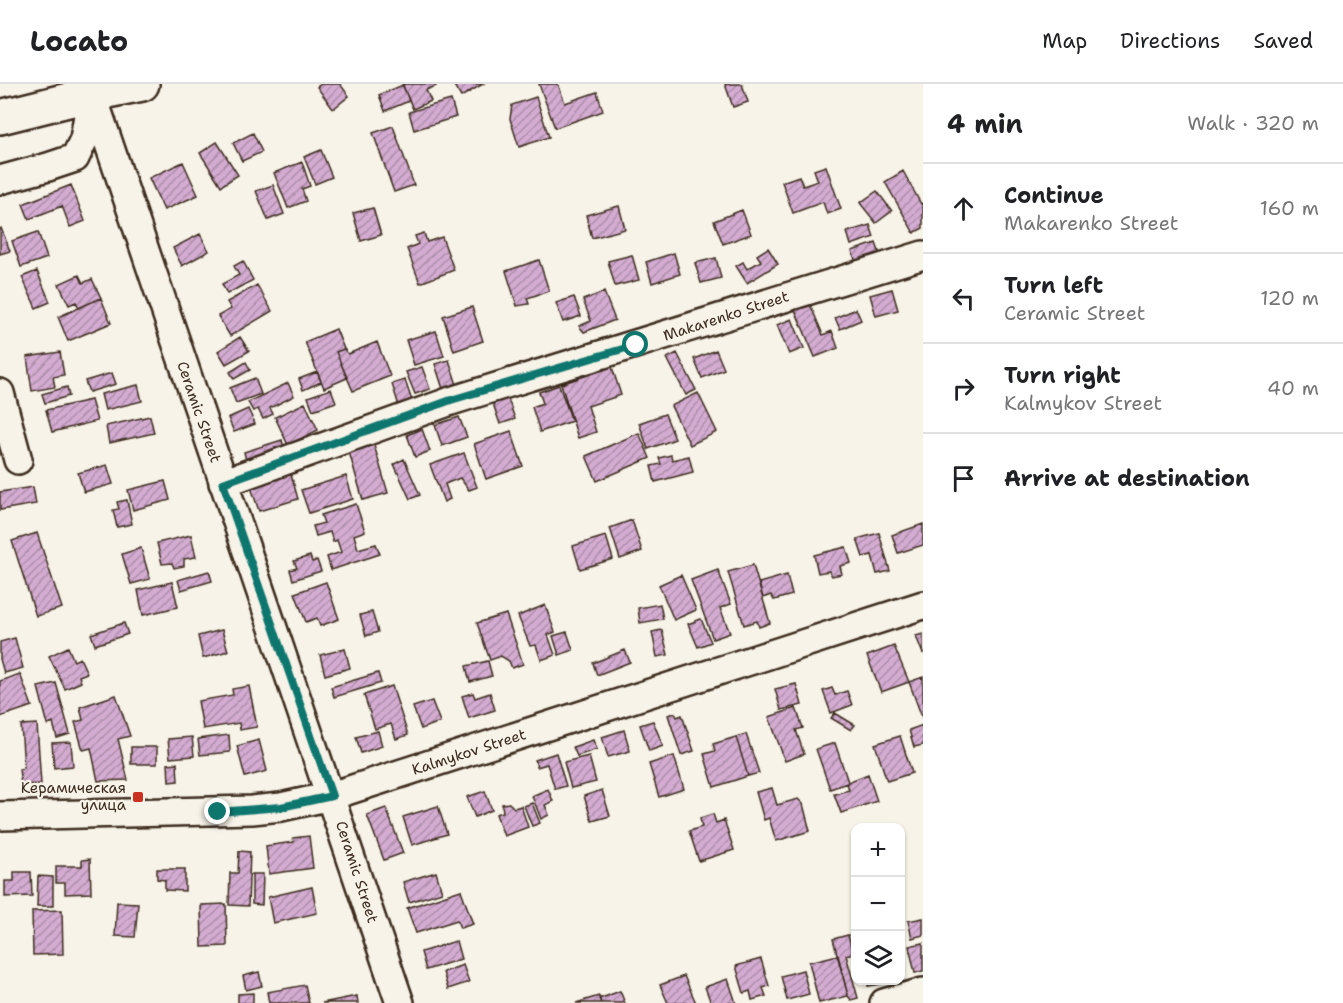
<!DOCTYPE html>
<html lang="en">
<head>
<meta charset="utf-8">
<style>
	:root { --surface:#fff; --page:#f6f6f6; --text:#202124; --muted:#757577; --line:#e0e0e0 }
	body { margin:0; font-family:"Shantell Sans",sans-serif; background:var(--page); color:var(--text) }
	.controls { position:absolute; right:18px; bottom:18px; display:grid; overflow:hidden; border-radius:12px; box-shadow:0 2px 4px #0004 }
	.controls button { width:54px; height:54px; display:grid; place-items:center; padding:0; border:0; border-bottom:2px solid var(--line); background:var(--surface); color:var(--text); font:30px sans-serif }
	.stop { position:absolute; width:18px; height:18px; margin:-14px; border:4px solid #0f766e; border-radius:50%; background:#fff }
	.stop.end { background:#0f766e; border-color:#fff; box-shadow:0 2px 6px #0008 }
	.list { margin:0; padding:0; list-style:none }
	h2 { display:flex; justify-content:space-between; align-items:center; height:78px; margin:0; padding:0 24px; font-size:26px }
	h2 small { font-size:20px; font-weight:400; color:var(--muted) }
	.list li { display:grid; grid-template-columns:39px 1fr auto; gap:18px; align-items:center; box-sizing:border-box; height:90px; padding:0 24px; border-top:2px solid var(--line) }
	.list b { display:block; font-size:22px; white-space:nowrap }
	.list p { margin:0; font-size:20px; white-space:nowrap; color:var(--muted) }
	.list em { font-size:20px; font-style:normal; color:var(--muted) }
	.icon { flex:none; width:33px; height:33px; fill:none; stroke:currentColor; stroke-width:2; stroke-linecap:round; stroke-linejoin:round }
	.map { position:relative; flex:none; width:923px; height:919px; overflow:hidden }
	header { display:flex; align-items:center; gap:36px; box-sizing:border-box; height:84px; padding:0 30px; background:var(--surface); border-bottom:2px solid var(--line) }
	header strong { font-size:28px }
	nav { display:flex; gap:33px; margin-inline-start:auto; font-size:21px }
	main { display:flex }
	aside { flex:1; background:var(--surface) }
	.map>svg:first-child { display:block }
	.building { fill:url(#building-hatch); stroke:#3b2a1e; stroke-width:1.5 }
	.lines { fill:none; stroke-linecap:round; stroke-linejoin:round }
	.minor-casing { stroke:#3b2a1e; stroke-width:32 }
	.major-casing { stroke:#3b2a1e; stroke-width:38 }
	.minor { stroke:#f7f3e8; stroke-width:27 }
	.major { stroke:#f7f3e8; stroke-width:33 }
	.route { stroke:#0f766e; stroke-width:8 }
	.poi-dot { fill:#c8321e; stroke:#f7f3e8; stroke-width:2 }
	.labels { text-anchor:middle; dominant-baseline:central; stroke-width:4.5; stroke-linejoin:round; paint-order:stroke }
	.street-label { font-size:15px; fill:#3b2a1e; stroke:#f7f3e8 }
	.poi-label { font-size:15px; fill:#3b2a1e; stroke:#f7f3e8; text-anchor:end }
</style>
</head>
<body>
<header>
<strong>Locato</strong>
<nav><a>Map</a><a>Directions</a><a>Saved</a></nav>
</header>
<main>
<div class="map">
<svg width="923" height="919" viewBox="0 0 923 919">
	<defs>
		<pattern id="building-hatch" width="6" height="6" patternUnits="userSpaceOnUse" patternTransform="scale(1.5)"><rect width="6" height="6" fill="#d4acd2"/><path d="M-1 1l2-2M0 6l6-6M5 7l2-2" fill="none" stroke="#ad8caa"/></pattern>
	</defs>
	<rect width="100%" height="100%" fill="#f7f3e8"/>
	<filter id="ink" filterUnits="userSpaceOnUse"><feTurbulence type="fractalNoise" baseFrequency=".0167" numOctaves="2"/><feDisplacementMap in="SourceGraphic" scale="12" xChannelSelector="R" yChannelSelector="G"/><feConvolveMatrix kernelMatrix="1 2 1 2 8 2 1 2 1" color-interpolation-filters="sRGB"/></filter>
	<g filter="url(#ink)">
		<path class="building" d="M321 0H340L349 12 333 25 317 3Z
			M402 0H435L436 2 426 6 431 17 413 25Z
			M453 0H483L461 13Z
			M539 0H558L565 19 597 8 603 27 555 44Z
			M725 0H742L748 18 733 23Z
			M403 1 409 17 385 27 379 11Z
			M536 13 549 53 519 63 510 35 512 21Z
			M451 16 456 33 414 46 409 28Z
			M393 42 414 101 394 108 373 49Z
			M253 49 262 68 242 77 233 59Z
			M217 58 238 91 221 102 200 69Z
			M321 66 332 93 315 100 304 73Z
			M183 78 198 111 164 126 149 94Z
			M302 78 310 102 302 105 306 117 288 124 274 89Z
			M826 82 841 125 827 130 823 118 793 129 782 98 799 92 803 102 818 97 814 86Z
			M903 87 921 120 923 119V144L914 149 885 98Z
			M71 101 85 137 70 143 62 122 29 135 23 120Z
			M273 101 284 130 268 136 256 107Z
			M877 107 892 127 876 139 860 119Z
			M619 122 625 145 592 154 586 131Z
			M373 124 381 151 361 157 353 129Z
			M742 126 751 150 723 160 714 137Z
			M870 141 874 153 851 161 847 148Z
			M1 144 10 167 0 170V145Z
			M38 148 47 174 21 183 12 157Z
			M424 149 427 158 442 153 454 186 420 199 407 165 418 160 415 152Z
			M200 150 209 167 182 182 173 164Z
			M876 159 881 173 857 181 852 167Z
			M768 164 778 180 747 199 736 182 743 178 747 185 761 177 757 171Z
			M674 169 680 190 652 199 646 178Z
			M632 171 639 196 615 202 608 177Z
			M716 174 721 194 701 199 695 179Z
			M539 176 549 207 527 214 529 220 517 222 506 187Z
			M243 177 253 196 227 210 222 200 239 191 234 182Z
			M37 187 50 218 36 224 22 193Z
			M79 191 83 199 92 195 101 214 79 224 76 218 69 221 59 200Z
			M257 201 272 227 230 252 218 232 231 225 227 218Z
			M892 205 898 226 876 232 870 211Z
			M604 208 615 236 584 248 579 242 591 237 583 216Z
			M574 213 581 232 563 238 556 219Z
			M101 214 111 239 68 257 58 233Z
			M810 220 823 251 832 247 838 264 815 273 795 226Z
			M472 223 483 257 454 267 443 232Z
			M856 225 861 236 840 245 835 234Z
			M792 235 804 264 789 270 777 241Z
			M336 245 344 265 336 268 347 294 324 304 305 258Z
			M436 247 444 272 414 281 406 256Z
			M240 253 249 267 226 280 218 267Z
			M377 258 390 292 353 307 336 268 344 265 348 270Z
			M716 266 724 285 702 294 694 275Z
			M60 268 64 291 53 293 55 303 32 307 27 273Z
			M677 269 696 306 686 311 667 274Z
			M449 276 457 301 443 305 435 280Z
			M246 278 250 286 234 295 230 288Z
			M422 283 430 305 415 310 406 288Z
			M612 283 621 311 588 322 596 348 578 354 561 300Z
			M317 288 321 298 303 306 299 295Z
			M112 289 116 300 89 308 85 297Z
			M255 294 261 310 236 319 230 304Z
			M405 296 412 317 399 322 392 300Z
			M288 299 294 312 270 324 273 330 263 335 258 325 253 327 248 318Z
			M138 301 142 317 105 326 101 310Z
			M559 301 572 337 540 348 532 323 543 319 539 308Z
			M67 303 69 312 45 319 42 310Z
			M331 305 336 318 313 326 308 313Z
			M506 309 515 335 500 340 491 314Z
			M698 309 717 348 690 361 671 322Z
			M91 316 97 337 52 348 46 326Z
			M305 319 318 346 288 361 275 333Z
			M248 325 255 340 234 348 228 334Z
			M665 330 675 355 648 365 639 339Z
			M150 332 154 349 109 359 106 342Z
			M459 333 467 353 442 362 435 341Z
			M422 345 430 367 415 373 407 351Z
			M511 347 523 382 486 395 474 360Z
			M639 349 650 374 597 397 586 372Z
			M282 356 285 368 247 380 244 368Z
			M374 361 388 409 363 416 349 368Z
			M464 369 477 403 469 406 460 394 445 400 450 415 444 418 430 381Z
			M671 371 672 376 689 372 693 388 655 398 651 382 661 380 659 374Z
			M404 375 420 411 410 415 394 380Z
			M107 381 113 400 84 408 78 389Z
			M290 387 298 415 259 427 250 400Z
			M346 392 353 415 309 429 301 406Z
			M165 397 170 416 133 426 128 406Z
			M33 403 36 420 0 426V408Z
			M127 416 132 440 117 443 113 426 119 425 117 418Z
			M356 420 365 447 354 451 358 465 376 460 380 470 331 486 327 473 341 468 337 456 333 458 330 448 316 452 313 442 324 439 321 431Z
			M632 436 642 467 620 475 610 444Z
			M923 440V461L898 469 892 451Z
			M37 449 62 524 36 532 12 457Z
			M879 449 890 487 877 490 872 471 863 473 857 455Z
			M191 451 196 473 184 475V482L174 484 172 479 162 480 157 459Z
			M606 452 613 475 580 485 573 462Z
			M846 463 851 479 840 482 842 490 832 492 829 487 818 489 814 471Z
			M141 464 150 495 131 500 122 470Z
			M310 472 312 478 317 476 321 487 293 496 290 486 297 484 294 477Z
			M753 481 770 539 759 543 757 537 744 541 728 488Z
			M718 486 731 520 720 524 730 549 713 555 691 496Z
			M209 487 212 497 181 506 178 496Z
			M681 491 696 526 674 536 659 501Z
			M787 491 792 511 774 516 771 511 763 514 759 499Z
			M172 498 178 523 143 531 138 506Z
			M326 498 339 535 320 542 317 534 306 538 295 509Z
			M660 520 663 535 640 539 638 524Z
			M545 521 555 548 548 551 555 571 541 576 536 561 530 562 518 532Z
			M372 528 378 548 366 552 360 531Z
			M506 530 523 580 512 584 509 577 501 572 490 576 477 539Z
			M701 535 711 558 698 563 688 540Z
			M124 539 128 550 95 561 91 550Z
			M222 546 228 567 203 574 198 552Z
			M662 546 668 571 657 573 652 548Z
			M567 548 573 566 559 571 553 552Z
			M923 550V570L916 552Z
			M15 554 23 584 4 589 0 575V558Z
			M894 562 909 598 881 608 867 572Z
			M68 563 74 577 80 574 87 589 79 592 81 598 65 605 49 572Z
			M345 565 350 584 325 591 320 571Z
			M625 566 630 578 597 591 593 579Z
			M488 577 492 592 470 598 466 582Z
			M378 589 381 599 334 613 331 603Z
			M20 590 32 622 0 633V597Z
			M923 593V636L909 598Z
			M56 599 70 650 57 654 53 639 48 641 38 603Z
			M796 600 802 621 781 626 775 605Z
			M249 602 257 643 240 646 239 639 203 645 198 617 233 611 232 605Z
			M392 602 408 651 396 655 391 640 375 645 364 611Z
			M832 604 835 611 847 607 852 621 831 629 823 607Z
			M473 609 475 614 490 609 495 626 469 634 462 612Z
			M116 611 130 652 118 655 128 696 98 697 91 664 83 666 75 638 83 636 80 623Z
			M432 617 440 638 421 645 413 623Z
			M796 624 803 644 796 646 804 670 785 677 769 633Z
			M675 629 677 633 682 631 694 667 681 671 668 631Z
			M835 629 855 641 851 646 831 634Z
			M653 637 663 662 649 667 640 641Z
			M37 640 41 700 21 701 19 685 24 684 21 641Z
			M923 641V661L914 663 909 646Z
			M624 646 630 667 608 673 602 653Z
			M378 647 382 662 361 669 356 653Z
			M746 650 759 689 748 692 736 653Z
			M229 651 230 668 200 671 198 655Z
			M900 652 912 689 887 697 875 660Z
			M192 653 194 672 170 674 168 655Z
			M736 653 748 692 714 703 704 670 715 667 713 660Z
			M259 656 267 687 245 693 237 662Z
			M593 656 597 665 577 672 573 663Z
			M71 658 73 682 54 684 52 659Z
			M835 659 848 698 868 690 877 717 841 729 834 710 849 706 847 699 830 705 816 665Z
			M131 663H157V680H131Z
			M556 669 566 702 555 705 547 680 537 683 535 676Z
			M589 672 596 698 571 704 564 678Z
			M674 672 684 705 659 713 649 680Z
			M177 679 178 697 169 698 168 680Z
			M772 704 777 721 798 715 803 720 810 747 776 757 769 734 764 736 756 708Z
			M548 705 553 717 545 721 549 731 541 735 532 712Z
			M602 706 610 732 592 737 584 712Z
			M485 707 492 726 475 733 467 713Z
			M509 719 514 724 521 722 528 743 504 752 496 730 503 728 502 720Z
			M532 719 540 739 532 742 524 722Z
			M438 722 447 750 412 761 403 733Z
			M386 724 403 769 384 776 367 731Z
			M713 730 716 739 724 736 734 766 699 777 689 747 702 743 700 734Z
			M309 752 313 784 269 790 266 762 294 758 293 754Z
			M239 767 250 768 248 822 229 821 230 789H238Z
			M90 775 91 809 65 810V799H56V782H82V776Z
			M157 785H185V807L165 806V796L157 795Z
			M14 788H31L32 812 5 813V797H14Z
			M436 788 442 808 409 818 403 798Z
			M252 790H263L262 821 252 820Z
			M38 792 53 793V822H37Z
			M312 803 317 829 273 839 268 813Z
			M461 806 473 840 460 844 457 836 416 849 407 824Z
			M117 818 138 819 135 853 115 852Z
			M226 820 227 862 202 863 201 821Z
			M62 826 63 870 33 871 32 827Z
			M923 834V851L912 854 908 837Z
			M848 851 853 869 846 871 858 914 851 916 848 912 833 855Z
			M456 857 461 875 426 886 421 868Z
			M923 859V887L915 889 909 862Z
			M838 871 848 912 819 919 809 878Z
			M761 875 769 902 763 904 766 912 752 916 750 907 744 909 736 882Z
			M463 881 469 898 448 905 443 888Z
			M803 886 809 910 787 916 781 892Z
			M259 888 262 902 246 906 243 892Z
			M684 892 696 919H668L660 901Z
			M728 895 736 919H711L705 903Z
			M868 896H893V898L868 902Z
			M305 901 309 919H269L267 908Z
			M620 907 625 919H601L599 915Z
			M253 909V919H238V910Z
			M357 912 358 919H322Z
			M599 912 601 919H576Z"/>
		<g class="lines">
			<g class="minor-casing">
				<path id="minor" d="M92 10 400 919
					M0 96 48 83 75 74 84 55 91 14
					M0 309 18 376
					M223 399 451 317 923 171
					M0 732 252 726 281 723 331 712 923 521
					M884 919 923 908"/>
			</g>
			<g class="major-casing">
				<path id="major" d="M0 33 92 10 142 0"/>
			</g>
			<use href="#minor" class="minor"/>
			<use href="#major" class="major"/>
		</g>
	</g>
	<g class="lines" filter="url(#ink)">
		<path class="route" d="M218 728 281 723 332 712 223 399 451 316 636 261"/>
	</g>
	<rect class="poi-dot" x="132" y="707" width="12" height="12" rx="3"/>
	<g class="labels">
		<g class="street-label">
			<text transform="translate(726 232) rotate(-18)">Makarenko Street</text>
			<text transform="translate(199 328) rotate(71)">Ceramic Street</text>
			<text transform="translate(469 668) rotate(-18)">Kalmykov Street</text>
			<text transform="translate(357 788) rotate(72)">Ceramic Street</text>
		</g>
		<g class="poi-label">
			<text x="126" y="704">Керамическая<tspan x="126" dy="17">улица</tspan></text>
		</g>
	</g>
</svg>
<div class="controls">
<button>+</button>
<button>−</button>
<button><svg class="icon" aria-label="layers" viewBox="0 0 24 24"><path d="M12 4l9 5-9 5-9-5zM3 14l9 5 9-5"/></svg></button>
</div>
<div class="stop" style="left:636px;top:261px"></div>
<div class="stop end" style="left:218px;top:728px"></div>
</div>
<aside>
<h2>4 min<small>Walk · 320 m</small></h2>
<ul class="list">
<li><svg class="icon" aria-label="ahead" viewBox="0 0 24 24"><path d="M12 20V5M6 11l6-6 6 6"/></svg><div><b>Continue</b><p>Makarenko Street</p></div><em>160 m</em></li>
<li><svg class="icon" aria-label="left" viewBox="0 0 24 24"><path d="M17 20v-9H6M10 6l-5 5 5 5"/></svg><div><b>Turn left</b><p>Ceramic Street</p></div><em>120 m</em></li>
<li><svg class="icon" aria-label="right" viewBox="0 0 24 24"><path d="M7 20v-9h11M14 6l5 5-5 5"/></svg><div><b>Turn right</b><p>Kalmykov Street</p></div><em>40 m</em></li>
<li><svg class="icon" aria-label="arrive" viewBox="0 0 24 24"><path d="M6 21V4h12l-3 4 3 4H6"/></svg><div><b>Arrive at destination</b></div></li>
</ul>
</aside>
</main>
</body>
</html>
